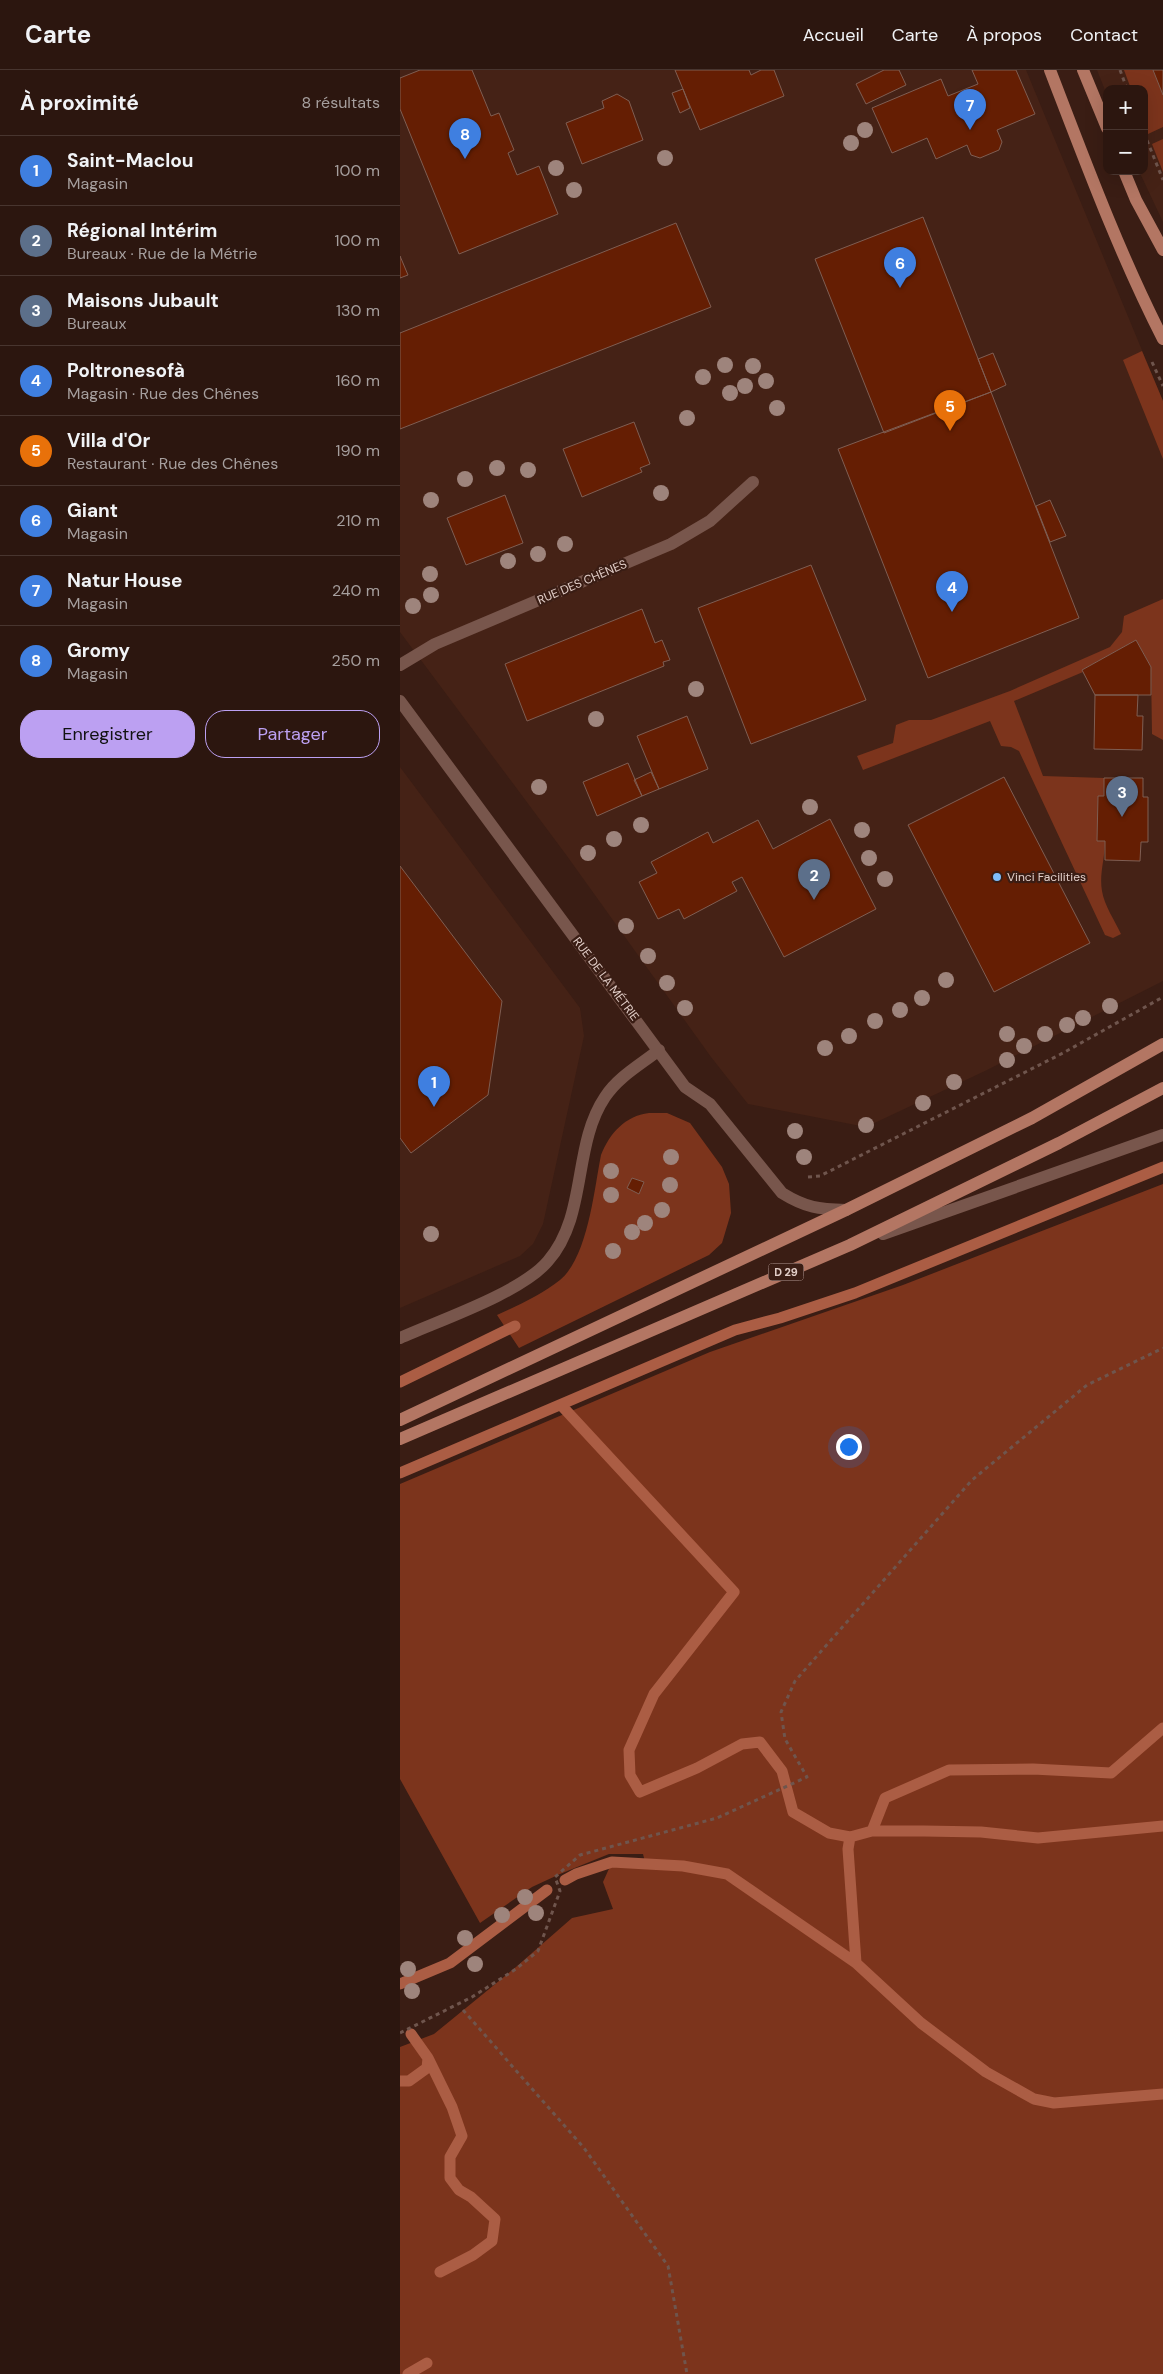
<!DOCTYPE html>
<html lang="fr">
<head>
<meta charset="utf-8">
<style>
	:root { --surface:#2c160f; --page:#341f18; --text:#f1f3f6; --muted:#a69f9e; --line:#48352f; --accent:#bca0f2 }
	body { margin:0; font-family:"DM Sans",sans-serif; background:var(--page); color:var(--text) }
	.controls { position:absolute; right:15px; top:15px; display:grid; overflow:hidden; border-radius:10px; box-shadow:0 5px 20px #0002 }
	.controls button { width:45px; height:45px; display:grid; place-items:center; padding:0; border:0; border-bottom:1px solid var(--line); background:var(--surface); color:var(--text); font:25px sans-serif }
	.you { position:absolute; left:448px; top:1376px; width:18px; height:18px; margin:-12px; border:4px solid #fff; border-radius:50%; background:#1a73e8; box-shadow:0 0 0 8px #1a73e833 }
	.badge { display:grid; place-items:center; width:32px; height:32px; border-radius:50%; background:var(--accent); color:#fff; font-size:16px; font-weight:700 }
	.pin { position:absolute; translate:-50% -41px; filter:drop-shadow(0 1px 2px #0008) }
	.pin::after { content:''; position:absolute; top:26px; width:18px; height:15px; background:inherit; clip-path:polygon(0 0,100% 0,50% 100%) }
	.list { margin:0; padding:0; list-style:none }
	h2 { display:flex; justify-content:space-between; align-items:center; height:65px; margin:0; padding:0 20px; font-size:21px }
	h2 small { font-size:16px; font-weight:400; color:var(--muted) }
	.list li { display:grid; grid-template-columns:32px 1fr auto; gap:15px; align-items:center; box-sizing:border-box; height:70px; padding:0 20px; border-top:1px solid var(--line) }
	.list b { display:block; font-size:19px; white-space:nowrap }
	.list p { margin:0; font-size:16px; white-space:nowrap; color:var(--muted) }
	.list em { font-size:16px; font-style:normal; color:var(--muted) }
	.actions { display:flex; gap:10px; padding:15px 20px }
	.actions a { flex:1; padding:11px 0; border:1px solid var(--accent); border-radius:20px; text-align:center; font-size:18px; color:var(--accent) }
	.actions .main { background:var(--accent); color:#111 }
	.map { position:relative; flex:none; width:763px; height:2304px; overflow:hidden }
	header { display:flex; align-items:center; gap:30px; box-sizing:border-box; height:70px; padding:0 25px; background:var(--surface); border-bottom:1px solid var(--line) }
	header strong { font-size:24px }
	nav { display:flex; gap:28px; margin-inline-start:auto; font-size:18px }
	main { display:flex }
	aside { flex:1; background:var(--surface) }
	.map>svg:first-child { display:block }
	.built { fill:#452216 }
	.green { fill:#7c341c }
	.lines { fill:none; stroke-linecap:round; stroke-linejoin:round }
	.stream { stroke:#ab5d44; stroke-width:11 }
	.building { fill:#651e03; stroke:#7f5e53 }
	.path { stroke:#6f554d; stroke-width:3; stroke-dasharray:4 4; stroke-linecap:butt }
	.minor { stroke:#78564c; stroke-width:12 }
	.major { stroke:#b37663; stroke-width:12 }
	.tree { fill:#9e847c }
	.poi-dot { fill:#7fbdfa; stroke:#3a1d14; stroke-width:2 }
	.labels { text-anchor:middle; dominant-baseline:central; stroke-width:4.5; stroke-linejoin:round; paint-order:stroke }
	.shield { fill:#3a1d14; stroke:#b09992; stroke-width:1 }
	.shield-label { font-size:11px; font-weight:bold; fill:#e2cec8 }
	.street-label { font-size:12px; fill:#e2cec8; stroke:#3a1d14 }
	.poi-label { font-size:12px; fill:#e2cec8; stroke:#3a1d14; text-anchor:start }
</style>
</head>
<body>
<header>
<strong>Carte</strong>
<nav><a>Accueil</a><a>Carte</a><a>À propos</a><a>Contact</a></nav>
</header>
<main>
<aside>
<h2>À proximité<small>8 résultats</small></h2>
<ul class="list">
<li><span class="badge" style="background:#3f7fe0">1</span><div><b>Saint-Maclou</b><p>Magasin</p></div><em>100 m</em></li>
<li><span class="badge" style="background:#5c6f8a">2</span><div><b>Régional Intérim</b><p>Bureaux · Rue de la Métrie</p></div><em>100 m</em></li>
<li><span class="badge" style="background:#5c6f8a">3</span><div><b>Maisons Jubault</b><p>Bureaux</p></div><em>130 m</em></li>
<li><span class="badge" style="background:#3f7fe0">4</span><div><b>Poltronesofà</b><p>Magasin · Rue des Chênes</p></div><em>160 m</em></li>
<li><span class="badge" style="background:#e8710a">5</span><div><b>Villa d'Or</b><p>Restaurant · Rue des Chênes</p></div><em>190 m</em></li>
<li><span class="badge" style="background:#3f7fe0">6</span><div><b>Giant</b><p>Magasin</p></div><em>210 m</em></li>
<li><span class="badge" style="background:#3f7fe0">7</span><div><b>Natur House</b><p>Magasin</p></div><em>240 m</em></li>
<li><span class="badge" style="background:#3f7fe0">8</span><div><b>Gromy</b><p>Magasin</p></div><em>250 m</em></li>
</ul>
<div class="actions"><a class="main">Enregistrer</a><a>Partager</a></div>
</aside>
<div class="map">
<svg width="763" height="2304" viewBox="0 0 763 2304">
	<rect width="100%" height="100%" fill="#3a1d14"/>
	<path class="built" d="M0 0H626L763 331V911L587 1000 466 1057 348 1034 311 987 167 786 0 562Z
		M697 0H763V152L739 101H744V19H707V25Z
		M0 697 180 938 184 966 143 1154 133 1174 120 1186 0 1238Z"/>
	<path class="green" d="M724 0H753L763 25V57L748 64 744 55V19H731Z
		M763 69V102L752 74Z
		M742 281 763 331V389L723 290Z
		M763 529V670L752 664 751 597 736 570 682 600 683 602 614 631 643 706 704 708V726L698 727 697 771H705C705 789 699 804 702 821 704 835 715 851 721 864L713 868 705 865 619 681 611 677 601 676 590 651 463 700 457 686 493 673 496 655 509 650H531L610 621 710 577 722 562 724 546Z
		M249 1043H267L290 1053 322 1097 329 1114 331 1143 322 1173 309 1185 119 1278 97 1245C119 1235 141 1225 160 1210 188 1187 194 1120 201 1085 210 1063 225 1046 249 1043Z
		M763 1114V2304H0V1977L34 1964 116 1897 172 1848 213 1839 203 1812 212 1792H245L243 1784H209L160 1804 132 1817 80 1853 0 1709V1414L310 1282 503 1215Z"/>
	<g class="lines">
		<path class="stream" d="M0 1312 115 1256
			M161 1335 334 1522 254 1624 229 1680 230 1705 240 1722 297 1698 342 1674 360 1672 382 1701 393 1742 429 1763 450 1767
			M0 1403 335 1260 380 1248 455 1223 763 1097
			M472 1761 485 1728 549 1700 633 1699 711 1703 763 1658
			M165 1810 176 1804 212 1792 283 1796 327 1804 456 1893 521 1953 586 2002 634 2029 654 2033 763 2024
			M456 1893 448 1779 450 1767 472 1761H524L581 1762 638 1768 763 1756
			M0 1914 50 1893 147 1820
			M28 1988 52 2037 62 2066 50 2087V2108L59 2120 71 2127 95 2149 92 2171 73 2185 40 2202
			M0 2011H9L27 1998 28 1988 11 1964
			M8 2304 27 2293"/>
	</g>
	<path class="building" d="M20 0H72L91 46 99 43 114 80 108 83 117 105 139 96 158 144 59 184 0 39V8Z
		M275 0H349L351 5 361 0H374L384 26 300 60Z
		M484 0H499L506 15 466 34 456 14Z
		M572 0H616L635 44 597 60 602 72 599 80 580 88 571 85 567 75 536 89 527 68 492 83 472 38 541 9 548 26 578 14Z
		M753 0H763V25Z
		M283 19 290 38 280 43 272 23Z
		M217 24 229 31 243 70 182 94 166 53 204 38 202 31Z
		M523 147 591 322 484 363 415 189Z
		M276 153 311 237 0 359V263Z
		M0 186 8 205 0 208Z
		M593 283 606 315 591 322 578 289Z
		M591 322 679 548 528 608 438 379Z
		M234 352 250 394 240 398 242 402 182 427 163 379Z
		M105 425 123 473 66 495 47 448Z
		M650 430 666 466 650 472 636 436Z
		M411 495 466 630 351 674 298 538Z
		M242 539 255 573 262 570 270 590 263 592 264 596 127 651 105 594Z
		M736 570 751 597V625H695L682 600Z
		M695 625H738L737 646H743L742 680 694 679Z
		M287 646 308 699 259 719 237 666Z
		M228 693 242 726 197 746 183 712Z
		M251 702 259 719 242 726 234 710Z
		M604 707 690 873 594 922 508 755Z
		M704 708H743V727H748V772H741L740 791 705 790V771H697L698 726H704Z
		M430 749 476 839 384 887 342 807 332 812 337 821 284 849 279 839 258 849 239 812 257 803 251 792 308 762 313 773 358 750 373 779Z
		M0 796 102 931 88 1025 11 1083 0 1068Z
		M232 1108 244 1112 239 1124 227 1118Z"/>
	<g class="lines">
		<path class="path" d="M720 0 727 19
			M744 63 763 110
			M752 292 763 316
			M408 1107 420 1106 663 983 763 927
			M63 1940 184 2078 268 2196 287 2304
			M0 1963 72 1927 116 1899 138 1881 160 1821 155 1807 180 1785 317 1748 407 1707 385 1669 381 1642 395 1611 572 1410 687 1315 763 1278"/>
		<path class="minor" d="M0 595 35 574 271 474 310 451 353 412
			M0 631 285 1017 310 1034 382 1123C406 1138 419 1139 446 1140
			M483 1164 763 1065
			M0 1268C40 1250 121 1223 148 1191 188 1145 172 1076 205 1027 218 1007 240 995 259 980"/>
		<path class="major" d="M650 0C685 91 719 183 763 269
			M683 0 707 58
			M724 101 736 130 763 180
			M0 1350 446 1140 632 1048 763 974
			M0 1369 450 1175 659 1073 763 1018"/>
	</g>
	<g class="tree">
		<circle cx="465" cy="60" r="8"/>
		<circle cx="451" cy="73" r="8"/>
		<circle cx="265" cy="88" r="8"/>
		<circle cx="156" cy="98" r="8"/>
		<circle cx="174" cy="120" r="8"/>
		<circle cx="325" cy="295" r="8"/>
		<circle cx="353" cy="296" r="8"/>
		<circle cx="303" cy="307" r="8"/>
		<circle cx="366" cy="311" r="8"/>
		<circle cx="345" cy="316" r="8"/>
		<circle cx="330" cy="323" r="8"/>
		<circle cx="377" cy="338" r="8"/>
		<circle cx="287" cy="348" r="8"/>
		<circle cx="97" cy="398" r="8"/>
		<circle cx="128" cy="400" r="8"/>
		<circle cx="65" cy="409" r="8"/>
		<circle cx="261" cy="423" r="8"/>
		<circle cx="31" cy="430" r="8"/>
		<circle cx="165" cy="474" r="8"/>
		<circle cx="138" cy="484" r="8"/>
		<circle cx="108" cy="491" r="8"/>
		<circle cx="30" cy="504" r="8"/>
		<circle cx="31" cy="525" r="8"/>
		<circle cx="13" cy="536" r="8"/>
		<circle cx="296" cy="619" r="8"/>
		<circle cx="196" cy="649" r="8"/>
		<circle cx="139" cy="717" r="8"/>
		<circle cx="410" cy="737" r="8"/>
		<circle cx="241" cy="755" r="8"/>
		<circle cx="462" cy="760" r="8"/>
		<circle cx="214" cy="769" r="8"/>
		<circle cx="188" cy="783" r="8"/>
		<circle cx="469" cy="788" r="8"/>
		<circle cx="485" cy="809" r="8"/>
		<circle cx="226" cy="856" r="8"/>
		<circle cx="248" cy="886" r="8"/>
		<circle cx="546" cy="910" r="8"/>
		<circle cx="267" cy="913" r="8"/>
		<circle cx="522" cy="928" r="8"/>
		<circle cx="710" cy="936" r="8"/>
		<circle cx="285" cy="938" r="8"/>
		<circle cx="500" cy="940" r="8"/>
		<circle cx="683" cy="948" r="8"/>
		<circle cx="475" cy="951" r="8"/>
		<circle cx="667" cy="955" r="8"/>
		<circle cx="607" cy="964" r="8"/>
		<circle cx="645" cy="964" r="8"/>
		<circle cx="449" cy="966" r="8"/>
		<circle cx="624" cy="976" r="8"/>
		<circle cx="425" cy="978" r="8"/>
		<circle cx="607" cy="990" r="8"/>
		<circle cx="554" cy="1012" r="8"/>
		<circle cx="523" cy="1033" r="8"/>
		<circle cx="466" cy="1055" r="8"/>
		<circle cx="395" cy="1061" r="8"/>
		<circle cx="271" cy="1087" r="8"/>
		<circle cx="404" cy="1087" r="8"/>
		<circle cx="211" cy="1101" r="8"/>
		<circle cx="270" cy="1115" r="8"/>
		<circle cx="211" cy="1125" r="8"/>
		<circle cx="262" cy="1140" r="8"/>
		<circle cx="245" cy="1153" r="8"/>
		<circle cx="232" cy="1162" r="8"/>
		<circle cx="31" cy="1164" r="8"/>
		<circle cx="213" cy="1181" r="8"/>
		<circle cx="125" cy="1827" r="8"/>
		<circle cx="136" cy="1843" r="8"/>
		<circle cx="102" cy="1845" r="8"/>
		<circle cx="65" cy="1868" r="8"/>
		<circle cx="75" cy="1894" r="8"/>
		<circle cx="8" cy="1899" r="8"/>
		<circle cx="12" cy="1921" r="8"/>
	</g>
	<circle class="poi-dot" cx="597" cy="807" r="5"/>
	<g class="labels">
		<rect class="shield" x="368.5" y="1193.5" width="35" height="17" rx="4"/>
		<g class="shield-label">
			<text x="386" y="1202">D 29</text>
		</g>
		<g class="street-label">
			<text transform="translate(182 512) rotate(-23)">RUE DES CHÊNES</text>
			<text transform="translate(206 909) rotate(53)">RUE DE LA MÉTRIE</text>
		</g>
		<g class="poi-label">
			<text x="607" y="807">Vinci Facilities</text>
		</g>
	</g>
</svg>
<div class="controls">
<button>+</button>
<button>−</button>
</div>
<div class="you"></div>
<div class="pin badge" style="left:34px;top:1037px;background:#3f7fe0">1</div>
<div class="pin badge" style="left:414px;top:830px;background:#5c6f8a">2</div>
<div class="pin badge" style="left:722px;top:747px;background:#5c6f8a">3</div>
<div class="pin badge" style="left:552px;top:542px;background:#3f7fe0">4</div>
<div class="pin badge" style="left:550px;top:361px;background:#e8710a">5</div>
<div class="pin badge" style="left:500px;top:218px;background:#3f7fe0">6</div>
<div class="pin badge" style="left:570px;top:60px;background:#3f7fe0">7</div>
<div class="pin badge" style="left:65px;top:89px;background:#3f7fe0">8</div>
</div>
</main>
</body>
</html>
